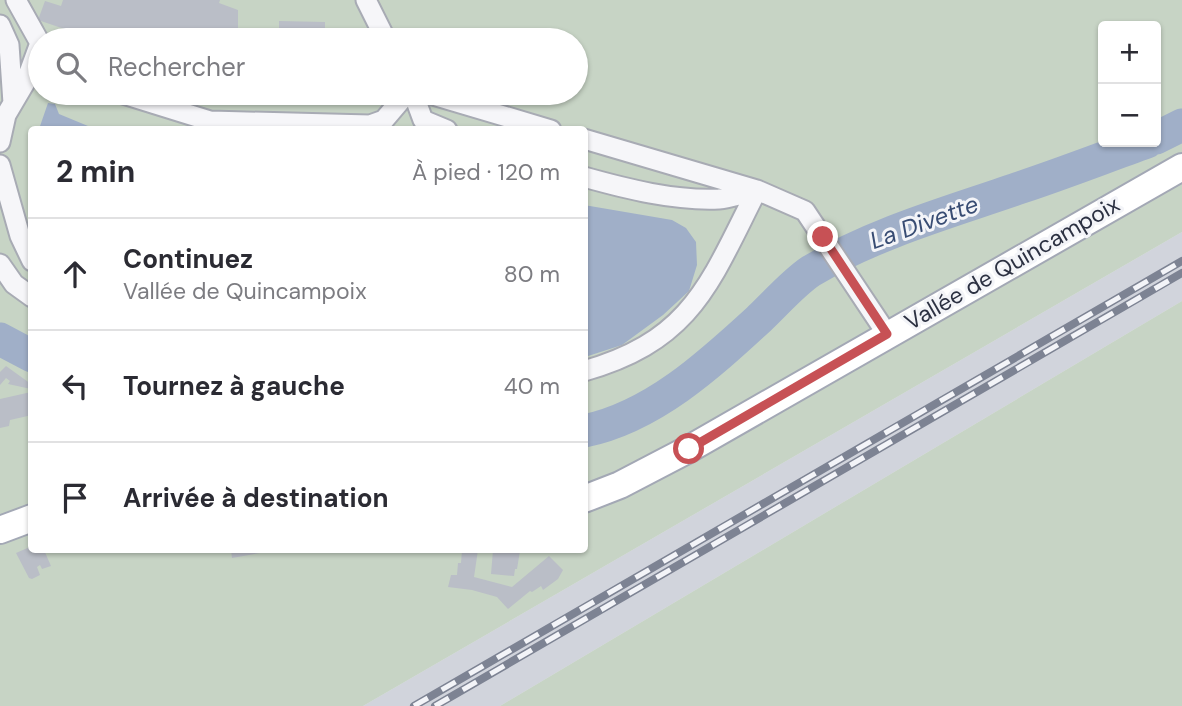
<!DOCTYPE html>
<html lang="fr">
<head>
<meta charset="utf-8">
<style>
	:root { --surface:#fff; --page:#f2f2f3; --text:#2b2b33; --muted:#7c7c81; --line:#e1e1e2 }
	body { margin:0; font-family:"DM Sans",sans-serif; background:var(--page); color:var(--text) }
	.controls { position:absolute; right:21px; top:21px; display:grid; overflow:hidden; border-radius:7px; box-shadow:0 2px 5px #0004 }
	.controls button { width:63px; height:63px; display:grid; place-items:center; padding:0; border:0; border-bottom:2px solid var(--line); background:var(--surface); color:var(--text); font:35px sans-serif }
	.stop { position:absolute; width:21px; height:21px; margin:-16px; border:5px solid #c75155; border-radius:50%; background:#fff }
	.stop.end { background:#c75155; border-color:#fff; box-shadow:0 2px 7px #0008 }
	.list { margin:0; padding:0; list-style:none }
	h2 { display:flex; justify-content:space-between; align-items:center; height:91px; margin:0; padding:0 28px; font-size:30px }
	h2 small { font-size:23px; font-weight:400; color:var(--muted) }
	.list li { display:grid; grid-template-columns:46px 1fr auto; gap:21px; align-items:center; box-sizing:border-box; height:112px; padding:0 28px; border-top:2px solid var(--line) }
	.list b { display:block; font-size:26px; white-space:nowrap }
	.list p { margin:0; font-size:23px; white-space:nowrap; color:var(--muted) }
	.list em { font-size:23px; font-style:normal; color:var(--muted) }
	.icon { flex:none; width:38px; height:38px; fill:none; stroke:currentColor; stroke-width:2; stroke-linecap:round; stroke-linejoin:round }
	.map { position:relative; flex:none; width:1182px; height:706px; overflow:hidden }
	.search { position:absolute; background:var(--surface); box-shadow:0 2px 5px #0004; left:28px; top:28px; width:560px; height:77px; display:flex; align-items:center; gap:18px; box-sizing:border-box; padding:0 24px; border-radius:38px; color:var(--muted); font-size:26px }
	.panel { position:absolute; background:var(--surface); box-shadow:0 2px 5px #0004; left:28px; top:126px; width:560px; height:427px; border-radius:7px }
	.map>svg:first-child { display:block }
	.built { fill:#d1d4dc }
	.green { fill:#c7d4c5; fill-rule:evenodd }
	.water { fill:#a0afc8 }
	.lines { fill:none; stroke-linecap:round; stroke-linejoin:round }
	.river { stroke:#a0afc8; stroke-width:33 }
	.building { fill:#babec7 }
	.minor-casing { stroke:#a8abb4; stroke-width:23 }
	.major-casing { stroke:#a3a8b5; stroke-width:30 }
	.minor { stroke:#f6f6f9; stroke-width:19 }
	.major { stroke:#fff; stroke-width:26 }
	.rail-casing { stroke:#7d8393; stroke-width:8 }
	.rail { stroke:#f3f4f8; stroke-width:5; stroke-dasharray:16; stroke-linecap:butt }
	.route { stroke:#c75155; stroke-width:9 }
	.labels { text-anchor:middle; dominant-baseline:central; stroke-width:6; stroke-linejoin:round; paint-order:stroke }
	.street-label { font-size:23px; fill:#2c3142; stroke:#f3f4f8 }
	.water-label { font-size:24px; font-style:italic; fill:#384c73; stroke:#f3f4f8 }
</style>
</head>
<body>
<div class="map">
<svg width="1182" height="706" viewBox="0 0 1182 706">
	<rect width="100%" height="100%" fill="#e3e5ea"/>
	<path class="built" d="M1182 232V301L500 706H363Z"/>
	<path class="green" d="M0 0H1182V232L363 706H0ZM1103 26H1156V142H1103ZM40 40H576V93H40ZM32 130H584V550H32Z
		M1182 301V706H500Z"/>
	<path class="water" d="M48 103 55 104 59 114 88 126 103 129H39Z
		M584 205 672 220 686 228 696 242 697 265 689 291 663 315 622 345 585 357Z"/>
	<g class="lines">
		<path class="river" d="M1156 138 1182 125
			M0 339 32 356
			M584 431C653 417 710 364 760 318 776 303 793 283 811 271 877 232 950 212 1022 187 1064 173 1105 157 1147 142"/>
	</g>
	<path class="building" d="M63 0H220L219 3 238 10V33L279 34V21L325 22V40H97L38 20 45 1 61 6Z
		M222 93H293V103L222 102Z
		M6 366 31 384V389L8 384 10 381 6 378 0 385V372Z
		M31 392 32 415 10 420 9 426 0 428V399Z
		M32 546V550H44L51 566 42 569 40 565 37 567 40 575 32 579 29 578 16 553Z
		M231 550H266V552L232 558Z
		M462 550H478L474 577 512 587 549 556 563 570 558 579 543 590 541 586 532 592 530 591 508 609 497 597 472 590 448 587 451 575H457L458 563H461Z
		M493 550 520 551 517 569H515L514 576 491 574Z"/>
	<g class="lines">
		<g class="minor-casing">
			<path id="minor" d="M16 0 40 43
				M366 0 386 40
				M0 25 9 45 13 103
				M120 93 210 121 370 125 384 120 407 93
				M413 93 423 120 447 130
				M426 93 551 130
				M584 139 757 190 805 211 887 334
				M0 142 6 115 26 81 40 43
				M0 165 20 236 32 261
				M584 177C627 189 674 201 719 199 731 198 744 193 756 191
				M0 264 14 284 32 297
				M584 371C693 340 710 282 757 190"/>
		</g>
		<g class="major-casing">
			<path id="major" d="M584 499 620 485 689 449 1182 167
				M0 530 32 518"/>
		</g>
		<use href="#minor" class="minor"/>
		<use href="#major" class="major"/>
		<g class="rail-casing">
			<path id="rail" d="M414 706 1182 261
				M435 706 1182 273"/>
		</g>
		<use href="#rail" class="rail"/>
	</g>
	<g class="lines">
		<path class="route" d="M689 449 887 334 823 237"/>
	</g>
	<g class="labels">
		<g class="street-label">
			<text transform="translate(1012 263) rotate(-30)">Vallée de Quincampoix</text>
		</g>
		<g class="water-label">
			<text transform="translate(924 222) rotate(-20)">La Divette</text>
		</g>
	</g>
</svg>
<div class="controls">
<button>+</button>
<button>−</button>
</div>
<div class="stop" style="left:689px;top:449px"></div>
<div class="stop end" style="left:823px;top:237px"></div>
<div class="search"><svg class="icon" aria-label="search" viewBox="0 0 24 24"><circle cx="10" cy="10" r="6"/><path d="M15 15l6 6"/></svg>Rechercher</div>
<section class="panel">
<h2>2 min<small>À pied · 120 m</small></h2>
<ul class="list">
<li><svg class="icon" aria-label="ahead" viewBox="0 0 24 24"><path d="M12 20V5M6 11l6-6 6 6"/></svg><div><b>Continuez</b><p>Vallée de Quincampoix</p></div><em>80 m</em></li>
<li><svg class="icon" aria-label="left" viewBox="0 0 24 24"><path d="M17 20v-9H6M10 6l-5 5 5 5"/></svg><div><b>Tournez à gauche</b></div><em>40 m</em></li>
<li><svg class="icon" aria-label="arrive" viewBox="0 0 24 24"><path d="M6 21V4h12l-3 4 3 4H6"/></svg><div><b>Arrivée à destination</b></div></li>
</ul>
</section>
</div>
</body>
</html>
